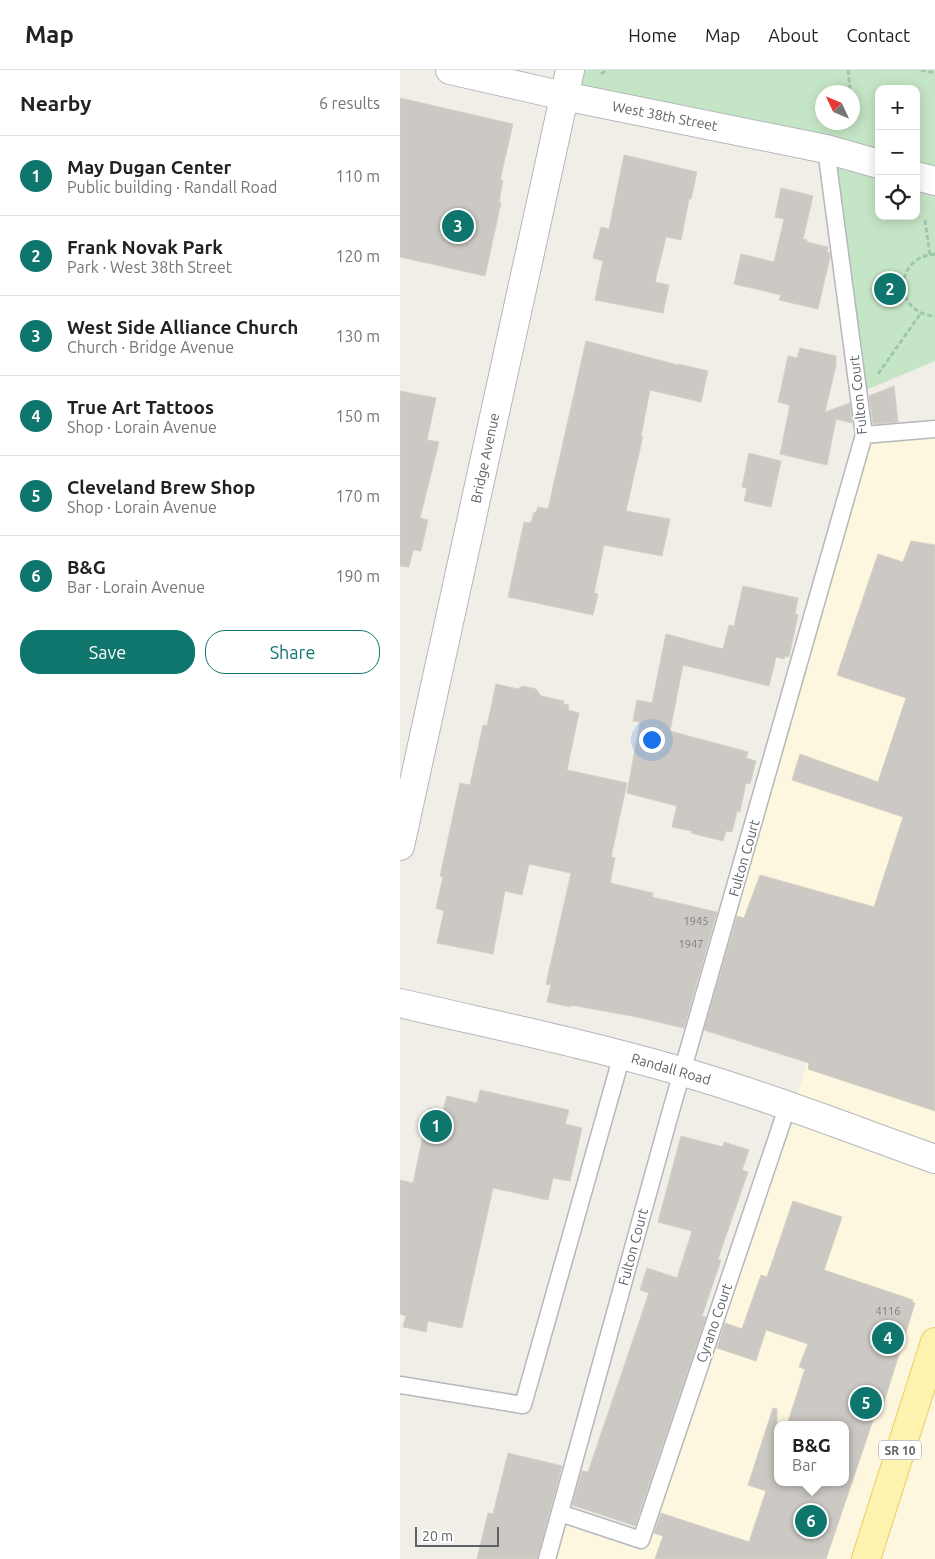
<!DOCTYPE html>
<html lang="en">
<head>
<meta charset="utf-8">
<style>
	:root { --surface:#fff; --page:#f6f6f6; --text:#222; --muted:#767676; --line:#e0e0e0; --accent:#0f766e }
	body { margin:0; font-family:Ubuntu,sans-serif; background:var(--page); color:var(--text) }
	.controls { position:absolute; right:15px; top:15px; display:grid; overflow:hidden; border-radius:10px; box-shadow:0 2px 12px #0003 }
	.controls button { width:45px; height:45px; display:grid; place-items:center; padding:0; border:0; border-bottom:1px solid var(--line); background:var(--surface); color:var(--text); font:25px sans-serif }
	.compass { position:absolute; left:415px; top:15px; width:45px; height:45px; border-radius:50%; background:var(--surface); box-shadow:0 2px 12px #0003; rotate:314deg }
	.scale { position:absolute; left:15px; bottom:12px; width:84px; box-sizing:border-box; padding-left:5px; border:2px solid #5e6267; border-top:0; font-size:14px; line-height:18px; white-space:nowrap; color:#5e6267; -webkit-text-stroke:4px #fff; paint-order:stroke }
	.you { position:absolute; left:251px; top:669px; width:18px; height:18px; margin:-12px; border:4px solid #fff; border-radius:50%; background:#1a73e8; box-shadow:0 0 0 8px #1a73e833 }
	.badge { display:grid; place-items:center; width:32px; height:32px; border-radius:50%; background:var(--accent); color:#fff; font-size:16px; font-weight:700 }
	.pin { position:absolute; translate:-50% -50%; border:2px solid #fff; box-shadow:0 1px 5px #0006 }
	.popup { position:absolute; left:374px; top:1351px; width:75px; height:65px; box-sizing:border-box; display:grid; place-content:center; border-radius:10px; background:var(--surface); filter:drop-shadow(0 1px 4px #0005); font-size:16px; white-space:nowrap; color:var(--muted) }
	.popup b { font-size:19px; color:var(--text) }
	.popup::after { content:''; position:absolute; left:50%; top:100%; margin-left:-10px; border:10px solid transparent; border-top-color:var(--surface) }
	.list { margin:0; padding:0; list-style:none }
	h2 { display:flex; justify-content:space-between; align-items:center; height:65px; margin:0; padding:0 20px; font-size:21px }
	h2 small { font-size:16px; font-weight:400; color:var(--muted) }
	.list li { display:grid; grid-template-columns:32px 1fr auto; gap:15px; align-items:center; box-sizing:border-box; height:80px; padding:0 20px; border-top:1px solid var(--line) }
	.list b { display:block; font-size:19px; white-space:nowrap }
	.list p { margin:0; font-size:16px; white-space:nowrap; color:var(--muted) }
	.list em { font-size:16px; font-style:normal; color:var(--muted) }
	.actions { display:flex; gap:10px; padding:15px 20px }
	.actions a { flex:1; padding:11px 0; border:1px solid var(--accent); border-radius:20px; text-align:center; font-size:18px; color:var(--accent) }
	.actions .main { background:var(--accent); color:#fff }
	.icon { flex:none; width:28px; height:28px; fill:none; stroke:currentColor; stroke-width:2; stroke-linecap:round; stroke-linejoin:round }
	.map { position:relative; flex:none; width:535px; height:1489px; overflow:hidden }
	header { display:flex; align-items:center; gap:30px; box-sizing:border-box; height:70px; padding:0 25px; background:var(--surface); border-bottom:1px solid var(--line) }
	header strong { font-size:24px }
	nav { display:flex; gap:28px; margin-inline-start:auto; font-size:18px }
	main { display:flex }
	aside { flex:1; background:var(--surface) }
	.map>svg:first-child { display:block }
	.commercial { fill:#fdf7df; fill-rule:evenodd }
	.green { fill:#c5e6c6; fill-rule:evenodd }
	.building { fill:#ccc9c4; stroke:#d5d0c5 }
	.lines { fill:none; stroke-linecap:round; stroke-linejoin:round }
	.lane-casing { stroke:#b4b7bb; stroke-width:19 }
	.street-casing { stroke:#b4b7bb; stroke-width:30 }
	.primary-casing { stroke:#edcc62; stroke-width:30 }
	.path { stroke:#9ec7ac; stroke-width:3; stroke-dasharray:5 2.5; stroke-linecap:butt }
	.lane { stroke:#fff; stroke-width:16 }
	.street { stroke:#fff; stroke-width:28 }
	.primary { stroke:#fdf3af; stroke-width:28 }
	.labels { text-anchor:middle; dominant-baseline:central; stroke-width:4; stroke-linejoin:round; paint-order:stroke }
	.number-label { font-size:11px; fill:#7a7c7e }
	.shield { fill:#fff; stroke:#8e9195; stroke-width:1 }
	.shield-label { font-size:12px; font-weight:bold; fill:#5e6267 }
	.street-label { font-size:14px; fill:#5e6267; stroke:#fff }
</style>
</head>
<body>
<header>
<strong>Map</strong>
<nav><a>Home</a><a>Map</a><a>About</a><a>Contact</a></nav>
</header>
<main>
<aside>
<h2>Nearby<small>6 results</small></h2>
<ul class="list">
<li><span class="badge">1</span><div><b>May Dugan Center</b><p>Public building · Randall Road</p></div><em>110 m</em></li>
<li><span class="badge">2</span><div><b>Frank Novak Park</b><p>Park · West 38th Street</p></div><em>120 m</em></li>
<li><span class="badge">3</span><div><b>West Side Alliance Church</b><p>Church · Bridge Avenue</p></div><em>130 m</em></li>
<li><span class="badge">4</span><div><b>True Art Tattoos</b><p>Shop · Lorain Avenue</p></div><em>150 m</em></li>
<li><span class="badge">5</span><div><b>Cleveland Brew Shop</b><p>Shop · Lorain Avenue</p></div><em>170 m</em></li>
<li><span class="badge">6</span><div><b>B&amp;G</b><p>Bar · Lorain Avenue</p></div><em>190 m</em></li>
</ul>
<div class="actions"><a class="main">Save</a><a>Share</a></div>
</aside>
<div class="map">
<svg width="535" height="1489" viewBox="0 0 535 1489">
	<rect width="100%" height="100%" fill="#f0eee7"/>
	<path class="commercial" d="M535 359V1489H147L160 1443 240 1470 394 1038 425 929 314 891 464 365ZM377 1355H445V1412H377Z"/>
	<path class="green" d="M170 0H535V291L459 323 426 79 164 26ZM479 19H516V146H479ZM422 22H452V52H422Z"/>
	<path class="building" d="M0 28 113 54 100 110H103L99 132 101 133 85 206 0 187Z
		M224 85 297 102 291 129H289L281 170 266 167 255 212 269 215 263 243 195 230 203 191 193 188 201 157 209 159Z
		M381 118 413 126 403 169 407 170V172L428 177 427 182 430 183V187L418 239 379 230 381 225 334 214 341 184 374 192 384 149 375 147Z
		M186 271 278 295V294L308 301 301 332 250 320 241 366H243L226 441 270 449 262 486 204 475 194 523 198 524 193 545 108 527 124 452 131 453 134 442 136 443 138 437 148 439Z
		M400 278 436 286V295L425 342 450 333 452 353 436 349 427 395 380 384 390 335 378 332 388 286 397 288Z
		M494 316 498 352 473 354 469 326Z
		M0 321 36 328 27 370 39 372 20 448 28 450 21 481 13 480 9 497 0 496Z
		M349 383 381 391 371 437 344 431 347 418 342 417Z
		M511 471 535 475V1041L408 999 409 993 304 960 337 846 344 848 360 805 474 837 503 747 392 710 400 684 478 712 506 628 437 605 478 484 503 492Z
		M343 516 398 528 395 544 398 545 389 587 385 586 384 589 376 587 369 616 283 595 270 661 348 682 346 688 356 691 350 714 346 713 340 742 337 741 332 762 326 761 323 771 291 763 292 761 272 757 277 736 227 723 240 652 233 651 237 630 252 633 266 564 323 579 329 555 334 556Z
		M96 614 118 619 123 616 136 619 141 626 164 631 163 634 169 635 168 640 179 643 167 700 227 713 211 787 215 788 210 813 253 823 252 827 317 842 284 958 237 947 171 935V937L147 932 151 915 146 914 171 803 129 794 122 825 105 821 93 884 37 873 44 841 36 838 43 807 40 806 60 713 70 715 83 655 87 656Z
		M80 1020 169 1040 165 1054 182 1058 170 1111 153 1108 148 1130 93 1118 62 1258 28 1251 26 1262 3 1257 6 1246 0 1244V1110L13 1113 29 1038 43 1041 47 1026 77 1033Z
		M281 1066 323 1077 324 1072 349 1080 342 1100 348 1102 318 1189 321 1190 302 1246 306 1247 235 1456 172 1435 182 1401 188 1402 249 1223 240 1220 247 1198 277 1208 292 1161 258 1152Z
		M393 1131 442 1147 424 1200 513 1230 512 1232 515 1233 485 1329 480 1343 474 1347 426 1489H255L263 1466 254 1463 261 1443 349 1472 366 1421 348 1415 373 1338 377 1339V1412H445V1355H387L405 1299 399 1297 408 1274 366 1260 356 1291 317 1278 325 1253 342 1259 361 1205 367 1207Z
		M108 1383 162 1396 137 1489H77L88 1443 93 1444Z"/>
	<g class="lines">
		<g class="lane-casing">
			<path id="lane" d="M464 365 535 359
				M0 1315 123 1335 222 985
				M160 1443 241 1470 388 1035
				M147 1489 270 1044 464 365 426 79"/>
		</g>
		<g class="street-casing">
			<path id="street" d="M50 0 164 26 426 79 479 94
				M516 106 535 111
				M0 776 170 0
				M0 933C94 955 188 974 280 1001 367 1026 451 1059 535 1089"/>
		</g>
		<g class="primary-casing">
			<path id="primary" d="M466 1489 535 1272"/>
		</g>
		<path class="path" d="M448 0 450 18 448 22
			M521 0 535 3
			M201 4 207 0
			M525 150 530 185
			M535 184C493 187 493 244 535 246
			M478 304 521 243"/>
		<use href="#lane" class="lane"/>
		<use href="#street" class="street"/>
		<use href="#primary" class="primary"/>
	</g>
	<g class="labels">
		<g class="number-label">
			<text x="296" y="851">1945</text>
			<text x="291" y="874">1947</text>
			<text x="488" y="1241">4116</text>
		</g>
		<rect class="shield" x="479" y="1370.5" width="42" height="19" rx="4"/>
		<g class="shield-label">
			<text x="500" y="1380">SR 10</text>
		</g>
		<g class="street-label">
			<text transform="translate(265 46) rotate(11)">West 38th Street</text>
			<text transform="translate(458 325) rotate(-96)">Fulton Court</text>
			<text transform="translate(85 388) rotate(-78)">Bridge Avenue</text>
			<text transform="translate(344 788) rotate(-74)">Fulton Court</text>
			<text transform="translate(271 999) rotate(16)">Randall Road</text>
			<text transform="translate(233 1177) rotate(-75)">Fulton Court</text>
			<text transform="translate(314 1253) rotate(-71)">Cyrano Court</text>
		</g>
	</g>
</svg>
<div class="controls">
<button>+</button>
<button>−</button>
<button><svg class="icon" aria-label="locate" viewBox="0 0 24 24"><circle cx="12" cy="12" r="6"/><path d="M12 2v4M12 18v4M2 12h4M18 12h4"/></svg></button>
</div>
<svg class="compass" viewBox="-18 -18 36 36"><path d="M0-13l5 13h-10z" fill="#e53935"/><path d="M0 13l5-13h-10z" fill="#767676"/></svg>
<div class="scale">20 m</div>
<div class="you"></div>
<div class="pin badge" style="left:36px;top:1056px">1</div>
<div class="pin badge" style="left:490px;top:219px">2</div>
<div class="pin badge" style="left:58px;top:156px">3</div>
<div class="pin badge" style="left:488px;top:1268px">4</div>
<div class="pin badge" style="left:466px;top:1333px">5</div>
<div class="pin badge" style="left:411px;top:1451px">6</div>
<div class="popup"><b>B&amp;G</b>Bar</div>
</div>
</main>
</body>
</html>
